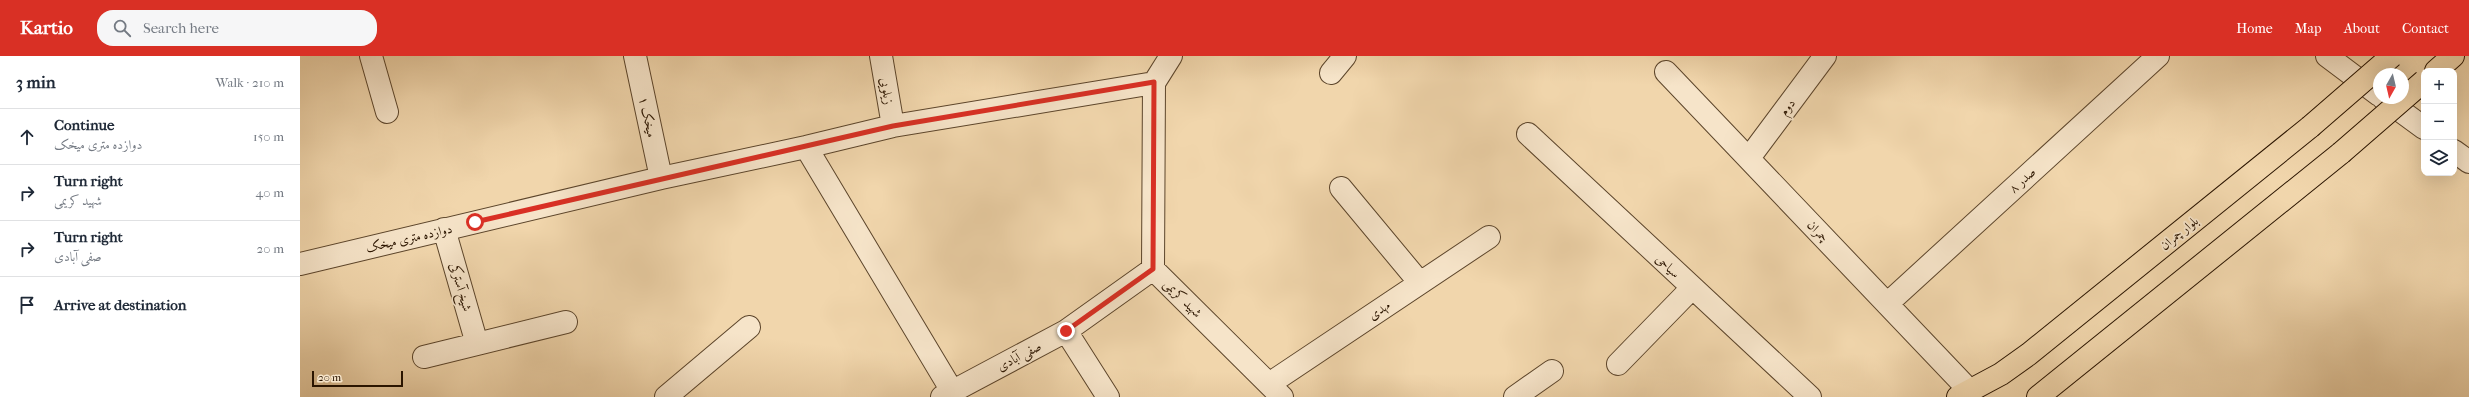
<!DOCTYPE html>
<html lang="en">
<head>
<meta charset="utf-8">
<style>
	:root { --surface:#fff; --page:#f6f6f7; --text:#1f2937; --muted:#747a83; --line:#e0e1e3; --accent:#d93025 }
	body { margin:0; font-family:"IM FELL French Canon",Amiri,serif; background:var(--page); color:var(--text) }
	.controls { position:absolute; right:12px; top:12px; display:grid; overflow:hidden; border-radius:8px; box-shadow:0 4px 16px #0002 }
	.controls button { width:36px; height:36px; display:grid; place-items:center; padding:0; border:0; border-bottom:1px solid var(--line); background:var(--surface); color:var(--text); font:20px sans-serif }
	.compass { position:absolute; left:2073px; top:12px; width:36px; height:36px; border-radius:50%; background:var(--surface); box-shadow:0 4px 16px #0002; rotate:188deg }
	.scale { position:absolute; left:12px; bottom:10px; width:91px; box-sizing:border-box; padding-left:4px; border:2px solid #2b1500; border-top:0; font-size:11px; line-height:14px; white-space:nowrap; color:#2b1500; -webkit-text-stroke:3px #f6e4c9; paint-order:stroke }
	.stop { position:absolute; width:12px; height:12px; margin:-9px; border:3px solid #d93025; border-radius:50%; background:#fff }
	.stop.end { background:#d93025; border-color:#fff; box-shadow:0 1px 4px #0008 }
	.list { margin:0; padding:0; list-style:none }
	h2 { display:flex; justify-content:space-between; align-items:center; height:52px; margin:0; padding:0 16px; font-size:17px }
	h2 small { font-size:13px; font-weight:400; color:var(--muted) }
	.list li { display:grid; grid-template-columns:26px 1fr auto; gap:12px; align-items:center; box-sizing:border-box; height:56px; padding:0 16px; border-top:1px solid var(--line) }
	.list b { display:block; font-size:15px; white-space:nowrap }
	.list p { margin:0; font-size:13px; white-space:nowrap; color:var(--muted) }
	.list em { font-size:13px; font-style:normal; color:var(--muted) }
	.icon { flex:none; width:22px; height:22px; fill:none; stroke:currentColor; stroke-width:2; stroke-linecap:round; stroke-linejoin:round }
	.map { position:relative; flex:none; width:2169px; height:341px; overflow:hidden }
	header { display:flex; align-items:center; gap:24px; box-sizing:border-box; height:56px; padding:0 20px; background:var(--accent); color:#fff }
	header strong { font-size:19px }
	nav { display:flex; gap:22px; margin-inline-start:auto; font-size:14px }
	.search { width:280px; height:36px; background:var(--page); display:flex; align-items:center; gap:10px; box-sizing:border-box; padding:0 14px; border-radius:16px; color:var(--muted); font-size:15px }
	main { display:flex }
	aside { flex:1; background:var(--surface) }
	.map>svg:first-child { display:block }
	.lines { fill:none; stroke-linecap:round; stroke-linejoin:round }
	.minor-casing { stroke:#5c452b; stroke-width:24 }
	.major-casing { stroke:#2b1500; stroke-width:24 }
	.minor { stroke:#f6e4c9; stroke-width:22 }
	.major { stroke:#f1d6ac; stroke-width:22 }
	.major-bridge-casing { stroke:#2b1500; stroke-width:24; stroke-linecap:butt }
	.major-bridge { stroke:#f1d6ac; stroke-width:22 }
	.route { stroke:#d93025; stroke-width:5 }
	.labels { text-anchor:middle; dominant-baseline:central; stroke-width:3.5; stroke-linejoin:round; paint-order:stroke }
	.street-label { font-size:13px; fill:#2b1500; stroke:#f6e4c9 }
</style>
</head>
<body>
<header>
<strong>Kartio</strong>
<div class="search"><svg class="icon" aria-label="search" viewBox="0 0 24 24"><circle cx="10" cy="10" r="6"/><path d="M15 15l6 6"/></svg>Search here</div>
<nav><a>Home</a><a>Map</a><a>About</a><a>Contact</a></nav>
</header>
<main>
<aside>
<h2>3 min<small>Walk · 210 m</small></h2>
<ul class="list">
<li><svg class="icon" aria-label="ahead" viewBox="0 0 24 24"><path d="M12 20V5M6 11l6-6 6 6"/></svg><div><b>Continue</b><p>دوازده متری میخک</p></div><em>150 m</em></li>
<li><svg class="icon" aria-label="right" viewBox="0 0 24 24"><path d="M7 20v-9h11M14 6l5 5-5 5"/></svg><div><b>Turn right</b><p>شهید کریمی</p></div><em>40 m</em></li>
<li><svg class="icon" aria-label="right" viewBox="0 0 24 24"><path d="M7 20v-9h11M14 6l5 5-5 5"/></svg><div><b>Turn right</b><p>صفی آبادی</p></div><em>20 m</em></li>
<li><svg class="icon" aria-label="arrive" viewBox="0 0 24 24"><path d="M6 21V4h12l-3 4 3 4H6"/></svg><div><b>Arrive at destination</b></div></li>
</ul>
</aside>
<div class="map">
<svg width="2169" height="341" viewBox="0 0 2169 341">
	<rect width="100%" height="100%" fill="#f1d6ac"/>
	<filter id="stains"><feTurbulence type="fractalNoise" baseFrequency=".005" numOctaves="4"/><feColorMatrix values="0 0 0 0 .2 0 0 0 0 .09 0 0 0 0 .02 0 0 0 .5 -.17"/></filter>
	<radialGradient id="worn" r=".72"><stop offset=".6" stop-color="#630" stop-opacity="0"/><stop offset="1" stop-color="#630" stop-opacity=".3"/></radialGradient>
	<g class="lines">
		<g class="minor-casing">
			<path id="minor" d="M71 0 87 56
				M335 0 361 122
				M581 0 593 70
				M871 0 854 27 853 213 982 341
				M2027 0 2079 39
				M1366 16 1670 335
				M1031 17 1045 0
				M2083 42 2124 72
				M1228 78 1510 341
				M506 91 652 335
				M2154 95 2169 106
				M1449 102 1525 0
				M1041 132 1120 227
				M144 173 177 288
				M0 208 361 122 506 91 593 70 854 27
				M1587 248 1858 0
				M766 275 808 341
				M124 301 266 266
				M1318 308 1392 232
				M969 328 1189 181
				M366 341 449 271
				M642 341 766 275 853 213
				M1215 341 1252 315"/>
		</g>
		<g class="major-casing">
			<path id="major" d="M2136 15 2153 0
				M1658 341 1701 318 1729 298 2010 71
				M1738 341 2041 97"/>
		</g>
		<use href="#minor" class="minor"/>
		<use href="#major" class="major"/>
		<g class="major-bridge-casing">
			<path id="major-bridge" d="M2010 71 2092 0
				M2041 97 2124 25"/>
		</g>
		<use href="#major-bridge" class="major-bridge"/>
	</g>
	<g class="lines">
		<path class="route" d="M175 166 593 70 854 26 853 213 766 275"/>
	</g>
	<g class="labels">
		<g class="street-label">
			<text transform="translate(587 35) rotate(80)">زیلویی</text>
			<text transform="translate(1487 51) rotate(-53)">دوم</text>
			<text transform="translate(348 61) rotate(78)">میخک ۱</text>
			<text transform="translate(1722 124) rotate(-43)">صدر ۸</text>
			<text transform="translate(1518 175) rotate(47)">چمران</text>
			<text transform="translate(1879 177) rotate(-39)">بلوار چمران</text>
			<text transform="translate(109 182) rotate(-13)">دوازده متری میخک</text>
			<text transform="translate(1368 210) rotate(43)">سیاحی</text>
			<text transform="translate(161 231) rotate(74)">شیخ آسترکی</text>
			<text transform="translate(883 242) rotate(45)">شهید کریمی</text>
			<text transform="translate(1079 254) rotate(-34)">مهدی</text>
			<text transform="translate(719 300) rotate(-28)">صفی آبادی</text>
		</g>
	</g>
	<rect width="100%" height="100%" filter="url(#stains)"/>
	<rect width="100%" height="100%" fill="url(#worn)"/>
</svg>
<div class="controls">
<button>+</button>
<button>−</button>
<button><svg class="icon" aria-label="layers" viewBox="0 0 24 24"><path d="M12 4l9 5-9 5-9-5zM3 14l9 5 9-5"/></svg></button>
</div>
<svg class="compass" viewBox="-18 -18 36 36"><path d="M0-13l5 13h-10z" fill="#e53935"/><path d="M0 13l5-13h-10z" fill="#747a83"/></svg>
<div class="scale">20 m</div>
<div class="stop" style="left:175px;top:166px"></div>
<div class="stop end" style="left:766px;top:275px"></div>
</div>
</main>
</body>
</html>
